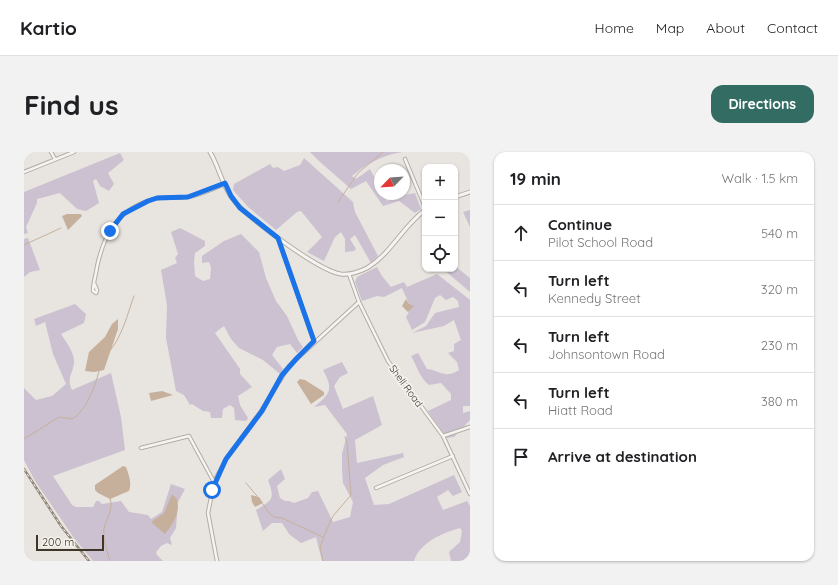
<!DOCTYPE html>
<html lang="en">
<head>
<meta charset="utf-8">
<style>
	:root { --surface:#fff; --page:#f2f2f2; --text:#202124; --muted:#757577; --line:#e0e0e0; --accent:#326c63 }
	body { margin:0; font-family:Quicksand,sans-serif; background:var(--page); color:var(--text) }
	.controls { position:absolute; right:12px; top:12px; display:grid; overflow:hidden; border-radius:8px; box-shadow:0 1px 3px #0004 }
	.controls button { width:36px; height:36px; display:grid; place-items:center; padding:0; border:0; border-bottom:1px solid var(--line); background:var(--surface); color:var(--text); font:20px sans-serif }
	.compass { position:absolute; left:350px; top:12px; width:36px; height:36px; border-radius:50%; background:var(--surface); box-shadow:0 1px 3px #0004; rotate:245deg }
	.scale { position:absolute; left:12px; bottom:10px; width:68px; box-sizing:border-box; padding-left:4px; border:2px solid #3e3629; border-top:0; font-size:11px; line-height:14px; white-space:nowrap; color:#3e3629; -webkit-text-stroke:3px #f5f2ee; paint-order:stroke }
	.stop { position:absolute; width:12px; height:12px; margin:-9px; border:3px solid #1a73e8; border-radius:50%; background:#fff }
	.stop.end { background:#1a73e8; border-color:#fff; box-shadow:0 1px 4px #0008 }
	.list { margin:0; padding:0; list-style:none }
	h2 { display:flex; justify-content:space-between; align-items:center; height:52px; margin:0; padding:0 16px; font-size:17px }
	h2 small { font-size:13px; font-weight:400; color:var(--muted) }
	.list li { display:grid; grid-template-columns:26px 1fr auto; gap:12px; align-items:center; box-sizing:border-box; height:56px; padding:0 16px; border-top:1px solid var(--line) }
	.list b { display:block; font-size:15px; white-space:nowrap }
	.list p { margin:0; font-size:13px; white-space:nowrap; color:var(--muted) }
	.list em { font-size:13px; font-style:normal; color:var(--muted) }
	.icon { flex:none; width:22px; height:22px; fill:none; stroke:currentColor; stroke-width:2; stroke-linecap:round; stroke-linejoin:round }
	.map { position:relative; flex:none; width:446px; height:409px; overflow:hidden; border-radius:12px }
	header { display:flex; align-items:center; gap:24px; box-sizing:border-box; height:56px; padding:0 20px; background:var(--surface); border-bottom:1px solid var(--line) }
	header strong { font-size:19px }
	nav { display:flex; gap:22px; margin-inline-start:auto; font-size:14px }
	.intro { display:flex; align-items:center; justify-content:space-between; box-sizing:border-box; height:96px; padding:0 24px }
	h1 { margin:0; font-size:28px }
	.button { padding:10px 18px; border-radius:12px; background:var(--accent); color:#fff; font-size:14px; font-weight:700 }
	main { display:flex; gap:24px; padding:0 24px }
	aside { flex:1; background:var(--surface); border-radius:12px; box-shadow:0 1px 3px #0004 }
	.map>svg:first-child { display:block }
	.green { fill:#ccc1d1 }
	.water { fill:#c6b09b }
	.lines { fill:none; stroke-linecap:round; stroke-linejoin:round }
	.stream { stroke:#c6b09b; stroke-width:1 }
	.minor-casing { stroke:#b2aca5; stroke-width:4.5 }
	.tertiary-casing { stroke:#b2aca5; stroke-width:5 }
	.minor { stroke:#f6f4f2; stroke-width:2.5 }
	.tertiary { stroke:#f6f4f2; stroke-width:3 }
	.rail-casing { stroke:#908779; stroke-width:2.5 }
	.rail { stroke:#f5f2ee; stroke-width:1; stroke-dasharray:3; stroke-linecap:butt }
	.route { stroke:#1a73e8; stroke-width:5 }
	.labels { text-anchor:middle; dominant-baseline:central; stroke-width:3.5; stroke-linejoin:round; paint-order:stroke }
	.street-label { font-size:10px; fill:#3e3629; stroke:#f5f2ee }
</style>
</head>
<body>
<header>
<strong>Kartio</strong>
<nav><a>Home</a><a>Map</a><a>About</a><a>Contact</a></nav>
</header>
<div class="intro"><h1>Find us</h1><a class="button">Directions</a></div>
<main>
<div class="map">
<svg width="446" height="409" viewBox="0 0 446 409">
	<rect width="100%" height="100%" fill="#e8e4df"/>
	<path class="green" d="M286 0H378C359 3 342 12 328 24L332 27 346 17 356 36V42H359L363 49 375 44 391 41 397 57 391 61 375 49 359 54 342 29 327 37 295 9Z
		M96 1 100 8 84 21 90 32 85 39 76 34 72 27 69 29 75 51 62 59 53 57 36 41 13 47V51L2 75 4 81 0 82V40Z
		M280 6 329 50 331 60 354 104 347 111 331 83 326 87 332 97 330 99 321 100V87L317 80 311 85 300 109 283 100 298 85 277 59 273 60 252 78 224 55 209 38 210 32 246 12 249 16 254 15 260 19 276 13Z
		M446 58V75L439 60Z
		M156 76 181 89V94L171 101 170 109 171 124 179 129 186 127 187 116 185 110 178 111V104L200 89 217 82 235 100 242 126 252 149 263 164 274 188 279 195 273 201 266 192 253 195 248 203 259 217 256 222 239 208 215 196 207 187 200 174 191 181 216 217V222L228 235 214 244 216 253 224 266 222 269 211 268 210 256 206 253 199 257 198 266H187L186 260 179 259 168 252 166 253 160 243 152 239 142 186 143 153 137 118 153 111 151 106 154 102 147 80Z
		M4 86 16 118 6 120 0 125V87Z
		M431 114 446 126V140L419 117H431Z
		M353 115 358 124 367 135 380 130 383 135 413 122 446 148V254H439V261L446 259V268L430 285 423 286 404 259 427 248V242L417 231 405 233C396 226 393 214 387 204L394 201 403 217C417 219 421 227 435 218L433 210 424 201 430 199V192L437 188 430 168 420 174 388 181 402 174 411 161 435 155 434 149 429 145 422 148 416 143 411 146 401 170 388 178 382 165C390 155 382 147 378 136L360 145 353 144 338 149 331 130 333 125Z
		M51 152 62 162 60 171 37 182C42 190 51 201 50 211 49 221 42 227 48 238L87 221 97 265 101 298 29 324 48 353 52 355H69L72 349H75L78 352 97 349 105 360 124 363 127 367 138 360 147 332 161 337 154 350 152 376 146 386 148 393 143 391 137 394 132 400 133 403 139 409H69L50 386 11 329 0 308V236L12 248 28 244 42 232 29 202 21 170 12 174 10 167Z
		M318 210 324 221 316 225 310 234 319 257 349 244 358 273 331 288 333 311 379 301 380 305 359 313 341 326 350 353 365 352 430 323 438 340 429 344 424 338 413 345 419 358 443 349 446 354V409H427L425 400 436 390 438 379 436 376C419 381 396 390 390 409H298L292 385 277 391 265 382 258 371H248L239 379 232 358C249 347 251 348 244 328L257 317 261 327 253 334 256 346 261 349H265L270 351 284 346 288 340 294 339 309 370 326 365 329 350 319 331 318 318V302L323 282 301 253 290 255C306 242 310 238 299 218Z"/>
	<path class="water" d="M43 62H57L58 64 44 78 38 64Z
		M382 147 385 152 390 154 384 160 378 154Z
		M94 167V177L80 218 70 220 61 219 65 200 81 185 88 172Z
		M276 227 281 228 300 240V243L287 252 273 230Z
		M138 239 149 243 127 249 125 241Z
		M99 314 102 315C105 323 108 331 105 339L86 347 74 341 71 338V333Z
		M148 342 153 347C156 361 150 371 141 382L127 370 140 361Z
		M227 343 235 345 239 351 231 355 228 350Z"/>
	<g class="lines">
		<path class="stream" d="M314 50 334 21 359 0
			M0 93 37 76
			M84 201C98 186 103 163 110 144
			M0 287 35 265 48 267C62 259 71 235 75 219
			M222 331 233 344
			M86 346C90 358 82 366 80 377 79 388 83 399 86 409
			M239 352 245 361 250 365 258 366 299 385
			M299 409 296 395 303 377 309 364 327 343 323 290 321 285"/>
		<g class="minor-casing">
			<path id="minor" d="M27 0 31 7
				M381 7 401 55
				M0 20 50 0
				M254 86 290 189
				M325 122 335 150 364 209 419 284 446 342
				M70 131 73 138 72 141 69 139C69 131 72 123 73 115 80 81 94 57 130 47 140 44 152 47 163 45 176 43 189 37 200 32
				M419 284 446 275
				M117 296 165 284 190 330
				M352 336 429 304
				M193 409 184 361 190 330 202 307 237 259 265 214 335 150"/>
		</g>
		<g class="tertiary-casing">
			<path id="tertiary" d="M186 0C195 15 198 33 208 46 222 65 295 119 317 122 326 123 335 120 343 116 367 102 379 74 401 58
				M431 45 446 40"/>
		</g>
		<use href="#minor" class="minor"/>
		<use href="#tertiary" class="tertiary"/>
		<g class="rail-casing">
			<path id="rail" d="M0 317 37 374 65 409"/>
		</g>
		<use href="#rail" class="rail"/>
	</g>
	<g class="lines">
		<path class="route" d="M86 79 99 62 124 49 133 46 164 45 201 31 207 44 216 56 254 86 290 189 273 206 258 223 238 259 202 307 188 338"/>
	</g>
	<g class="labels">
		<g class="street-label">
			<text transform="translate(382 234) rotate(54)">Shell Road</text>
		</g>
	</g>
</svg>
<div class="controls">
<button>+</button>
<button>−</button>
<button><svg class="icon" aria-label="locate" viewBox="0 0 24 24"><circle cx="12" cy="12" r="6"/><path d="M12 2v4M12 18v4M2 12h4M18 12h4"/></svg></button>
</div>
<svg class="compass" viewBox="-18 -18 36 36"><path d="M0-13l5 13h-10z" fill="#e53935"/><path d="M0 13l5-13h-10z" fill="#757577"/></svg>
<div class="scale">200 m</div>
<div class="stop" style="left:188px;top:338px"></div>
<div class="stop end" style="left:86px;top:79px"></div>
</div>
<aside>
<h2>19 min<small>Walk · 1.5 km</small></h2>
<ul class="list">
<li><svg class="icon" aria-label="ahead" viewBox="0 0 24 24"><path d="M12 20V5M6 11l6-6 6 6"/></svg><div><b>Continue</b><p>Pilot School Road</p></div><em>540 m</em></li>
<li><svg class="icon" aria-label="left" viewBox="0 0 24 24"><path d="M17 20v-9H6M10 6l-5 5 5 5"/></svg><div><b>Turn left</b><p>Kennedy Street</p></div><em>320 m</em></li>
<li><svg class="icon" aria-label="left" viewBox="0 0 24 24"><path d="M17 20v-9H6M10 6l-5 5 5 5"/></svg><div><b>Turn left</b><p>Johnsontown Road</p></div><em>230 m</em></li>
<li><svg class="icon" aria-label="left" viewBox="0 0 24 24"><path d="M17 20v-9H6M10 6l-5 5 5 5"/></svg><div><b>Turn left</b><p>Hiatt Road</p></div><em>380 m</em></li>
<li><svg class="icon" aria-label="arrive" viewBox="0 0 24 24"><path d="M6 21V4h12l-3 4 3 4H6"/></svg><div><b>Arrive at destination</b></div></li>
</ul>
</aside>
</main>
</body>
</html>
